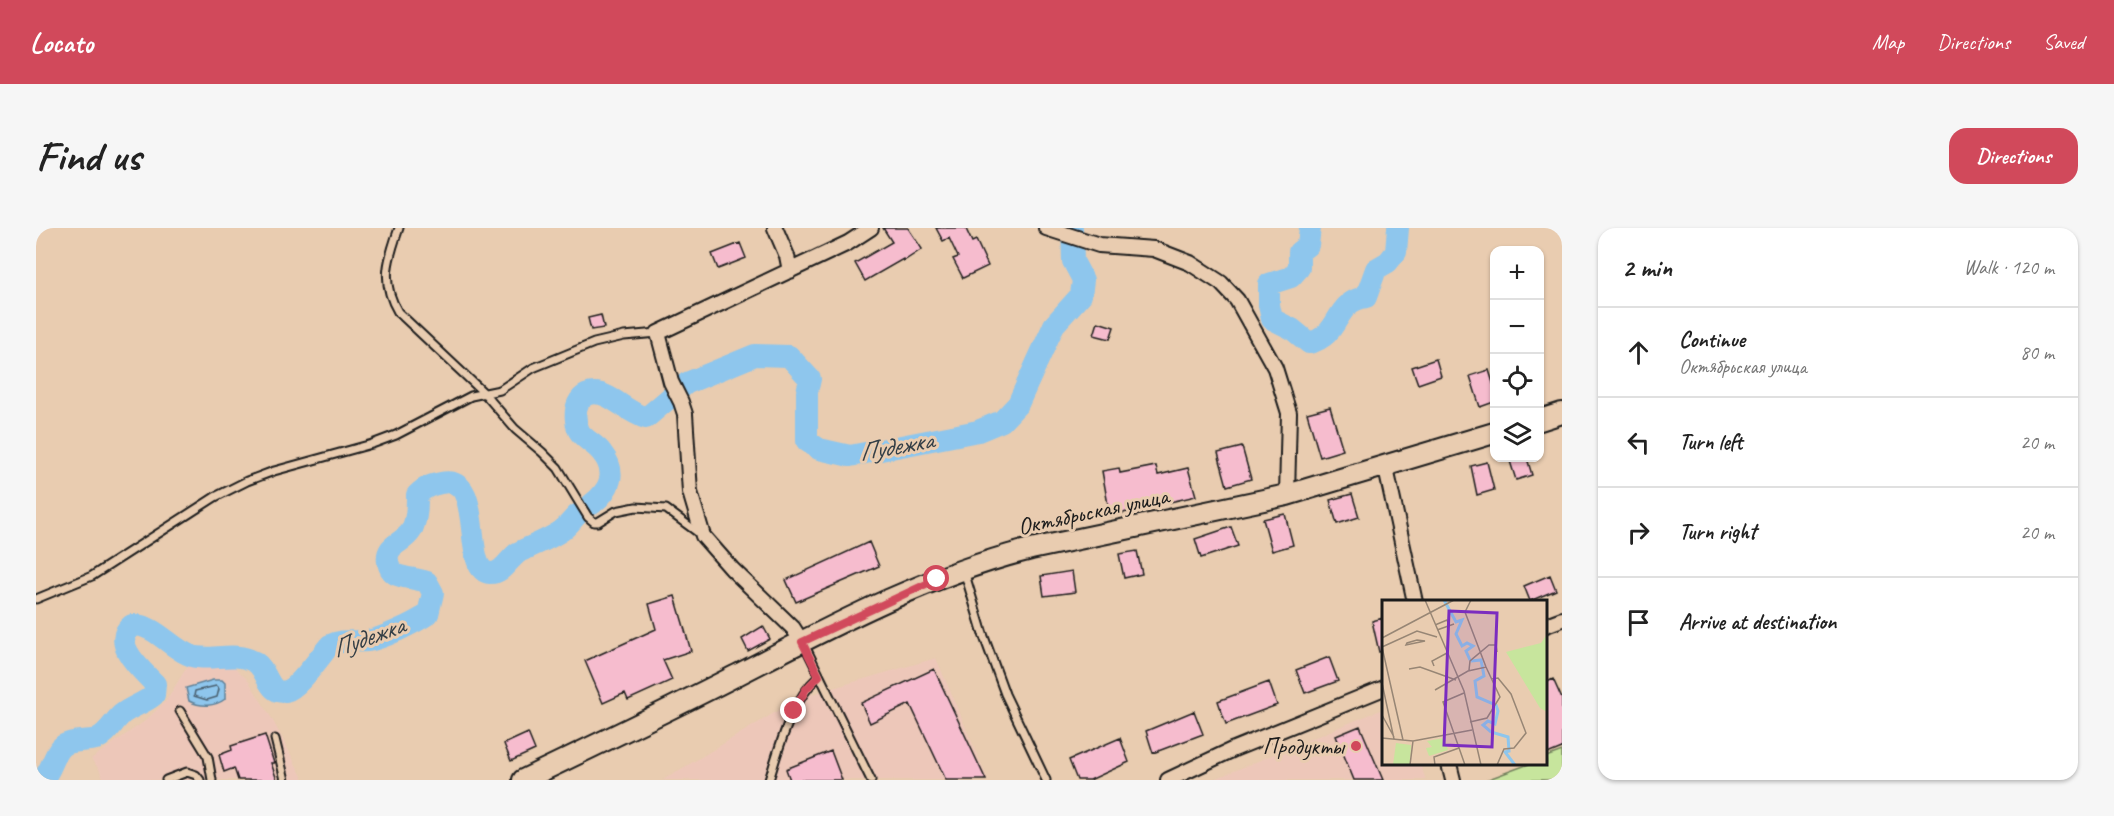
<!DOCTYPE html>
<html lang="en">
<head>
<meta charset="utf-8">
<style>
	:root { --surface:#fff; --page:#f6f6f6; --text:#222; --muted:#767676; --line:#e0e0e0; --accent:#d1495b }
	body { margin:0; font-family:Caveat,sans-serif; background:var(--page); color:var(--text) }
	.controls { position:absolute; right:18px; top:18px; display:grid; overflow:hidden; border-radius:12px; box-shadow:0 2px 4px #0004 }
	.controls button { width:54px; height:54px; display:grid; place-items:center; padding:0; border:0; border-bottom:2px solid var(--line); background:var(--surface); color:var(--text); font:30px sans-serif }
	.stop { position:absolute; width:18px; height:18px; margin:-14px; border:4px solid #d1495b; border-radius:50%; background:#fff }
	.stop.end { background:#d1495b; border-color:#fff; box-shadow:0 2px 6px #0008 }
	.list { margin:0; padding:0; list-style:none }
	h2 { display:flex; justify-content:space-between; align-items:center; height:78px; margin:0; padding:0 24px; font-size:26px }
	h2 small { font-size:20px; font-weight:400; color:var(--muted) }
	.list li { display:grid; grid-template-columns:39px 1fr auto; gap:18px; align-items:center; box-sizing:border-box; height:90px; padding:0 24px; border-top:2px solid var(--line) }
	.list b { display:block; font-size:22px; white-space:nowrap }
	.list p { margin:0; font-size:20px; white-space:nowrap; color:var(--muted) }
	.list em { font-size:20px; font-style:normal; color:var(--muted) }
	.icon { flex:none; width:33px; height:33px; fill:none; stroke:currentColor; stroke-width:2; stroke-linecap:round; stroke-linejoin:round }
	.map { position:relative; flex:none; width:1526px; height:552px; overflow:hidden; border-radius:18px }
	header { display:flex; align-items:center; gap:36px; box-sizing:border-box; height:84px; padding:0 30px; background:var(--accent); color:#fff }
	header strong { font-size:28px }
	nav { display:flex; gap:33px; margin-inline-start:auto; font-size:21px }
	.intro { display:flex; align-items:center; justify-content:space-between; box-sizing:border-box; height:144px; padding:0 36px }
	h1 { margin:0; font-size:42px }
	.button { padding:15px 27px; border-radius:18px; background:var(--accent); color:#fff; font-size:21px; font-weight:700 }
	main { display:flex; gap:36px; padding:0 36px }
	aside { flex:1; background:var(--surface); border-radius:18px; box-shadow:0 2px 4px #0004 }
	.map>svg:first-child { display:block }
	.built { fill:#edc7b9 }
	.green { fill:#c7e59d; stroke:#72805c; stroke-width:1.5 }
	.water { fill:#8ec6ed; stroke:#608299; stroke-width:1.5 }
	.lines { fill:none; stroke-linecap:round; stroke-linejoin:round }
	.shore { stroke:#4a6070; stroke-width:1.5 }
	.river { stroke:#8ec6ed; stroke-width:22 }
	.building { fill:#f6bcce; stroke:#1c1c1c; stroke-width:1.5 }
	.lane-casing { stroke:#1c1c1c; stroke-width:11 }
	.street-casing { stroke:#1c1c1c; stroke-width:18 }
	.secondary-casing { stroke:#1c1c1c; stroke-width:24 }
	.lane { stroke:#e9ccb0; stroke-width:7 }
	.street { stroke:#e9ccb0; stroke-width:14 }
	.secondary { stroke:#e9ccb0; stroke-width:20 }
	.route { stroke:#d1495b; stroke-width:8 }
	.poi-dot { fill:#d1495b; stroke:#e9ccb0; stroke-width:2 }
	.labels { text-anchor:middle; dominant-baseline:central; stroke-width:6; stroke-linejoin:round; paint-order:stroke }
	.street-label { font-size:24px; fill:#1c1c1c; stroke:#e9ccb0 }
	.poi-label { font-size:24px; fill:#1c1c1c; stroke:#e9ccb0; text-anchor:end }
	.water-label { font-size:26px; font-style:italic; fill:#333e46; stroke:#e9ccb0 }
	.inset-river { fill:none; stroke:#8ec6ed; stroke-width:3 }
	.inset-road { fill:none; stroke:#978675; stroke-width:1.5 }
	.view { fill:#7b2cbf; fill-opacity:0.15; stroke:#7b2cbf; stroke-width:3 }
	.inset-edge { fill:none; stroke:#1c1c1c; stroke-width:3 }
</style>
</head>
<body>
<header>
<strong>Locato</strong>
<nav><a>Map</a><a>Directions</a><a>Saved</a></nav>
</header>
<div class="intro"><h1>Find us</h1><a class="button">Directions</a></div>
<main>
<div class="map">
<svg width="1526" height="552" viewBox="0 0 1526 552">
	<rect width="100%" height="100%" fill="#e9ccb0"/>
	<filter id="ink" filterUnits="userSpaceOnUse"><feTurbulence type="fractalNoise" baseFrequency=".0167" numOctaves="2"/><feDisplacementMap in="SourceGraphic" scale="12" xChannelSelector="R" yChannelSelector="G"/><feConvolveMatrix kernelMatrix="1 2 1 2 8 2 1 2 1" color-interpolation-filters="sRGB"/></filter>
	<g filter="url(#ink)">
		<path class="built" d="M900 430 952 552H627L763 470Z
			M152 437 197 438 212 452 235 489 268 552H68L63 541 55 531 109 493 130 473Z
			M1347 481 1348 536H1384L1390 552H1176Z"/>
		<path class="green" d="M1526 523V552H1450L1493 536H1510V529Z"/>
		<path class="water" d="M177 452H186L189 455V471C179 479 164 479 153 473L150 460Z"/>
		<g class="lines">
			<path class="shore" d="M180 458 183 461 181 469 171 472 158 468 159 463Z"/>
			<path class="river" d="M1274 0 1272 17 1263 24V40L1255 49 1233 56V77L1236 91 1256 101 1273 115C1306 107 1297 74 1330 69L1340 41 1352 34 1360 24 1362 0
				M556 276C574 262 582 245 566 225 560 216 548 212 543 203 535 185 541 160 565 166 578 169 593 185 610 190L651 155 719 127 753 128 774 151 771 164V213L783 221 814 228 942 203 966 193 982 176 1018 97 1045 67 1047 52 1037 33 1036 0
				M6 552C16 543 17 525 28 517 38 511 49 514 60 511 72 506 77 494 86 486 96 478 109 475 118 467L119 456C107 443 73 415 96 397 120 396 134 421 156 428 175 434 198 422 219 434 232 442 232 468 250 463 262 461 285 427 294 417 306 411 318 414 331 413 346 411 379 395 392 386L397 365 391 354C381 350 369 351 359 346 355 343 353 339 352 334 349 316 367 316 375 303 381 292 381 279 381 267 389 259 395 257 405 255 451 244 424 343 454 345 468 345 473 330 483 324 497 317 512 312 525 303 531 299 536 292 541 287"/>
		</g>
		<path class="building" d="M847 0H872L886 21 868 33 867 31 829 53 819 35 856 14Z
			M900 0H932L930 1 936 14 940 12 952 38 927 50 917 31 922 29 913 10 907 13Z
			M704 15 710 30 682 41 676 26Z
			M565 87 568 100 555 102 552 90Z
			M1062 94 1078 99 1074 111 1058 107Z
			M1400 131 1405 148 1382 156 1376 139Z
			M1453 142 1458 158V174L1444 179 1434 148Z
			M1294 179 1307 222 1284 229 1271 185Z
			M1206 219 1215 251 1191 258 1182 225Z
			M1473 230H1491L1496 247 1480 252Z
			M1451 234 1458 262 1441 267 1435 238Z
			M1120 238 1122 247 1152 240 1160 268 1074 288 1066 243 1083 240 1084 245Z
			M1316 266 1323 289 1301 296 1294 272Z
			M1249 286 1257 317 1236 323 1227 291Z
			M1195 299 1202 318 1165 330 1159 311Z
			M833 314 843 338 760 374 750 352Z
			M1101 323 1106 346 1088 350 1083 326Z
			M1036 343 1039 364 1008 368 1005 348Z
			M1514 347 1520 362 1494 373 1488 358Z
			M639 368 655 423 627 432 636 452 592 472 589 465 567 475 549 433 620 401 613 376Z
			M1347 390V423L1343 424 1336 393Z
			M727 398 734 411 712 423 706 411Z
			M1293 429 1302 453 1269 465 1260 442Z
			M898 441 950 552H910L874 476 834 495 825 475Z
			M1517 451 1526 471V520L1509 527V455Z
			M1233 454 1241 477 1190 496 1182 473Z
			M1158 483 1167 506 1117 525 1110 503Z
			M1324 498 1347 552H1318L1300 508Z
			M492 505 499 522 475 533 468 516Z
			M229 507 238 535H235L241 552H202L198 540 188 544 183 527 196 522 195 518Z
			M1084 510 1093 534 1054 552H1041L1033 532Z
			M795 523 806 552H754L750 541Z"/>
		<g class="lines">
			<g class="lane-casing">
				<path id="lane" d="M363 0C352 31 344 54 362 84L448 165 479 201 506 224 522 240 552 289 558 294H562L580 283 600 279 630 281 664 306
					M928 343 947 406 969 466 1010 552
					M0 371 56 348 179 269 211 253 238 243 336 216 360 207 435 168 464 162 497 140 558 115 588 108 622 105
					M767 414 835 552
					M144 483 172 529 176 552
					M239 511 249 552
					M130 552 151 544 160 547 164 552
					M733 552C744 517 755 473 783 448"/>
			</g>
			<g class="street-casing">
				<path id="street" d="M739 0 751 28 754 43
					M1010 0 1063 17 1118 21 1154 35 1185 55 1201 72 1239 140 1253 185 1251 267
					M1349 236 1379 374
					M1510 397 1526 391
					M766 414 757 400 696 341 667 308 654 264 649 186 645 174 635 154 622 105 812 15 835 0
					M1413 536 1417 552
					M1132 552 1198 521 1348 460"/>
			</g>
			<g class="secondary-casing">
				<path id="secondary" d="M1504 192 1526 185
					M487 552C558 518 629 484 699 448 794 399 891 347 995 321L1251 267 1458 205"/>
			</g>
			<use href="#lane" class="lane"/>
			<use href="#street" class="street"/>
			<use href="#secondary" class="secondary"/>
		</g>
	</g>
	<g class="lines" filter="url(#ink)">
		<path class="route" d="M758 483 770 461 783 448 766 414 901 351"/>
	</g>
	<circle class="poi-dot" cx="1320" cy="518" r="6"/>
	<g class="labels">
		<g class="street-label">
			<text transform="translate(1057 283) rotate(-12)">Октябрьская улица</text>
		</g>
		<g class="poi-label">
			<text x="1308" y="518">Продукты</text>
		</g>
		<g class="water-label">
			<text transform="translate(860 218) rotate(-10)">Пудежка</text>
			<text transform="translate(332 409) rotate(-20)">Пудежка</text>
		</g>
	</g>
	<g transform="translate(1346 372)">
		<rect width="165" height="165" fill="#e9ccb0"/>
		<path d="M165 34V112L158 108 124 52 159 43ZM62 138 66 150 47 156 44 148 50 147 45 141ZM14 143 29 145 28 165H11Z" fill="#c7e59d"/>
		<path class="inset-river" d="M62 0 74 22 80 20 74 34 80 46 85 43 91 46 84 51 88 60M89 61 99 60 102 76 93 81 95 97 114 105 116 111 113 124 106 121 101 125 109 132 126 137 127 151 123 152 133 165"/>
		<path class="inset-road" d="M43 0 82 91 99 165M89 0 83 12 104 67M53 25 65 20 67 25 64 27M55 30 72 24M0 38 72 0M35 40 43 41 24 45 25 43ZM0 47 21 140M0 47 35 31 55 37M52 66 50 61 65 53M27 69 38 67 74 80M87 70 88 61 107 45H114L115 52M109 79 116 78 129 94 144 133 132 148 122 149 115 165M0 83 12 139M53 90 86 71 104 67 118 97 105 118 88 122M82 93 61 102 83 165M0 115 12 137M0 138 31 141 90 130M28 165 31 141M53 165 52 157 77 148"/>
		<path class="view" d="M67 11 115 13 110 147 62 145Z"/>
		<rect width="165" height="165" class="inset-edge"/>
	</g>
</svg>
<div class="controls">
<button>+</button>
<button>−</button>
<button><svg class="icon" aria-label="locate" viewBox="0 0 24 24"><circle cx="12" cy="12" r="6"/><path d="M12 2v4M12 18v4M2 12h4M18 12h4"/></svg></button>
<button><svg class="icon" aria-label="layers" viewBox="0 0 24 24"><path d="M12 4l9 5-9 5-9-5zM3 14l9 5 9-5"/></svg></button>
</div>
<div class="stop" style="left:901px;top:351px"></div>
<div class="stop end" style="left:758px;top:483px"></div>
</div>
<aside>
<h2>2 min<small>Walk · 120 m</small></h2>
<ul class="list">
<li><svg class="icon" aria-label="ahead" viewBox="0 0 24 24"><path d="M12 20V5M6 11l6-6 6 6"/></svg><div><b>Continue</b><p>Октябрьская улица</p></div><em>80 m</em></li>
<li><svg class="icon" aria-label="left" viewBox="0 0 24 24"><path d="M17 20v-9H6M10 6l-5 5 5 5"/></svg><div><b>Turn left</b></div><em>20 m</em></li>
<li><svg class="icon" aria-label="right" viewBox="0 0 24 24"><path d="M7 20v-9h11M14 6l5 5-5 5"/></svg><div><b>Turn right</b></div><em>20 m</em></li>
<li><svg class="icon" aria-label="arrive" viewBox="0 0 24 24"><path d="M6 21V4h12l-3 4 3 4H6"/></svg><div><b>Arrive at destination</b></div></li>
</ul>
</aside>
</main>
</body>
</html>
